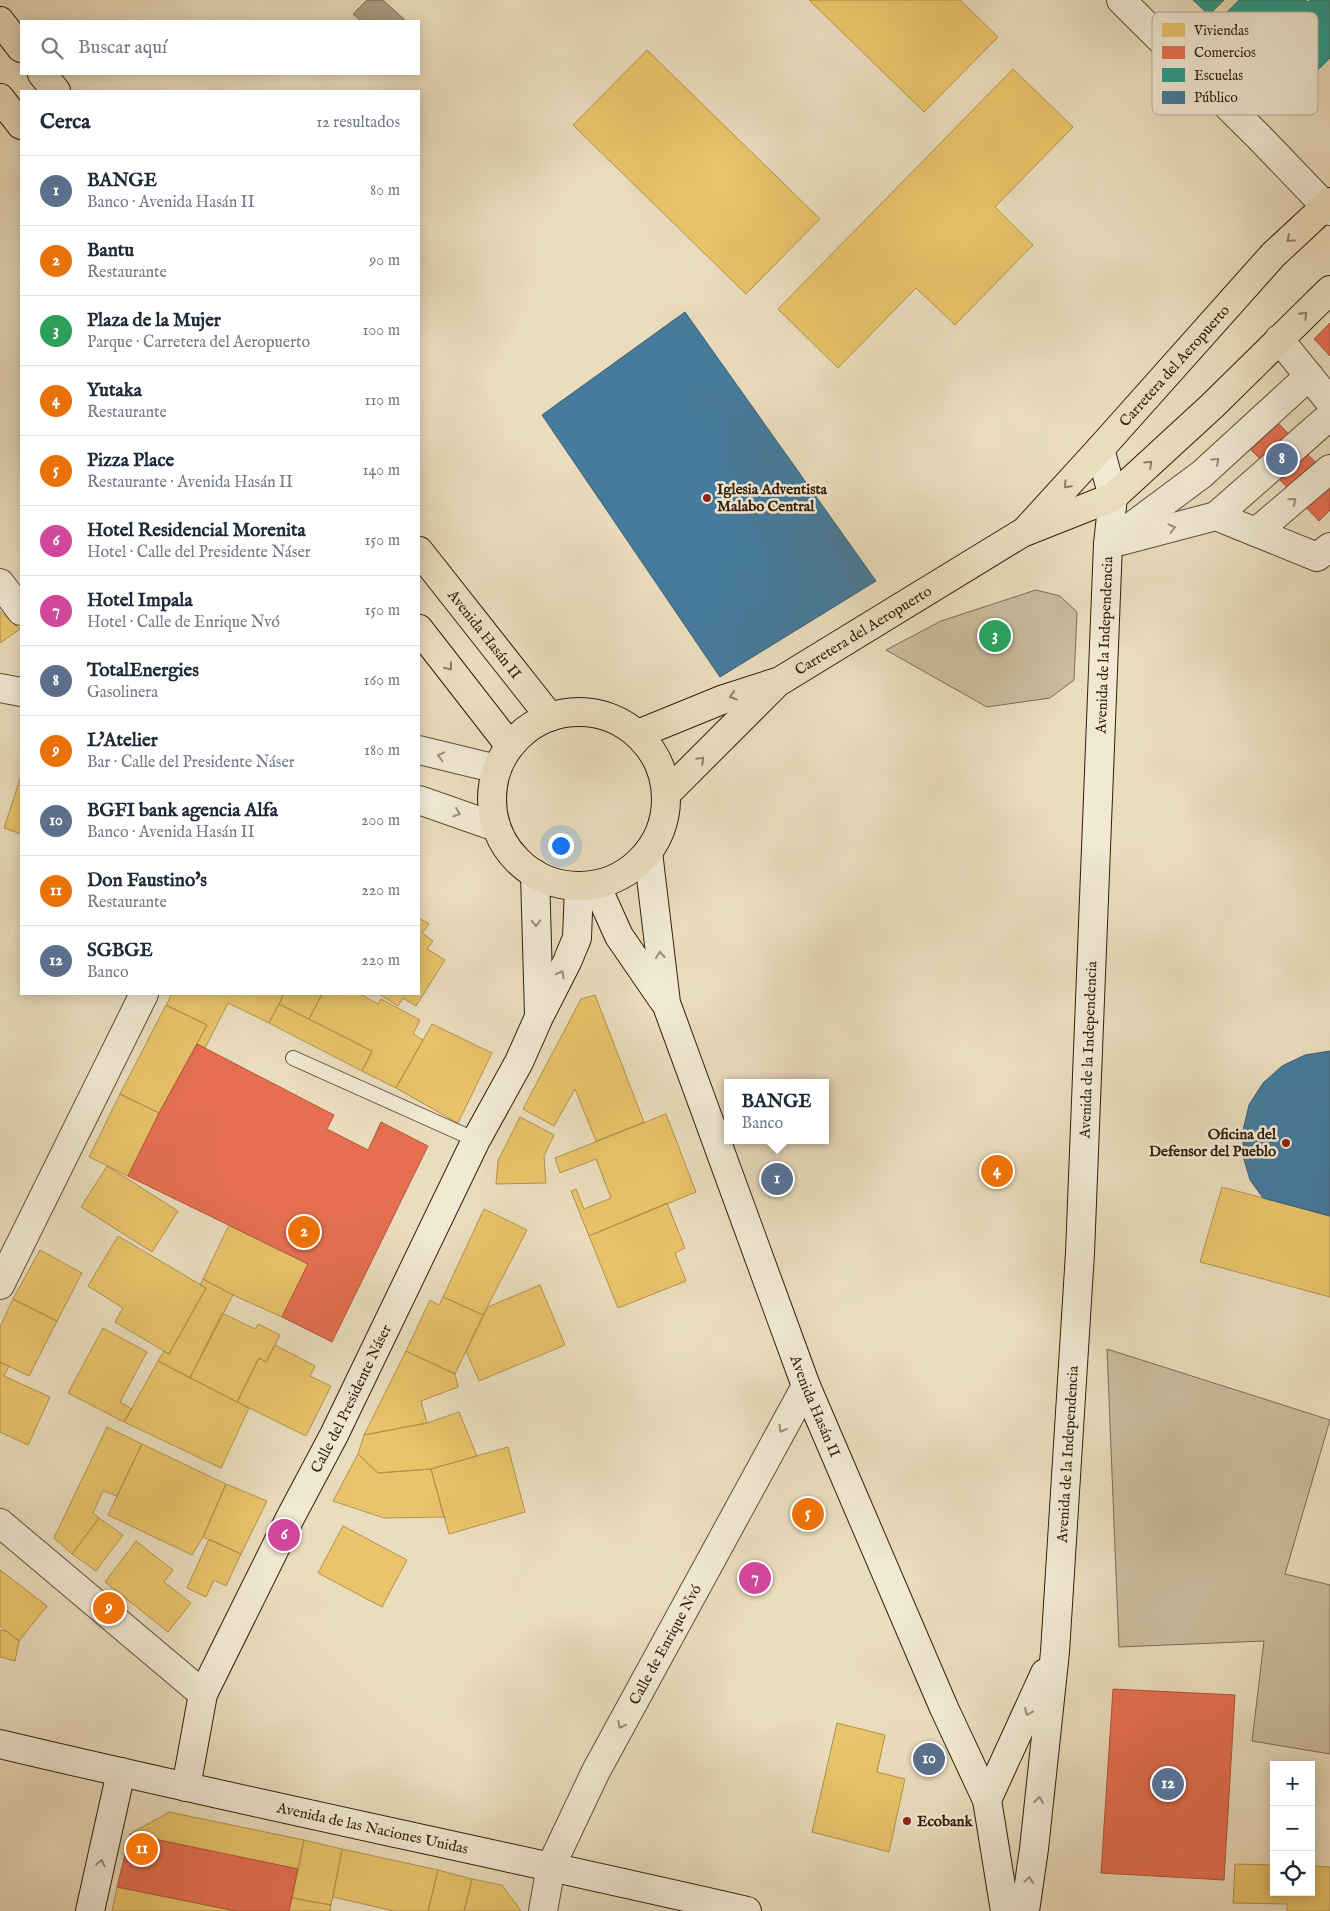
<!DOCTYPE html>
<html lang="es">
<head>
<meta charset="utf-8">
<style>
	:root { --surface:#fff; --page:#f2f2f3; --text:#1f2937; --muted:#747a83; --line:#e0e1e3; --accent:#db2777 }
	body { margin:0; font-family:"IM FELL English",serif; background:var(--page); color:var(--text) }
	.controls { position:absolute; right:15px; bottom:15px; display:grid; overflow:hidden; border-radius:0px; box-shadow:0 2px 12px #0003 }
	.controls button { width:45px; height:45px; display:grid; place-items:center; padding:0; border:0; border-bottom:1px solid var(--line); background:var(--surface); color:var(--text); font:25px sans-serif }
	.you { position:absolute; left:560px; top:845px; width:18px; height:18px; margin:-12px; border:4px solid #fff; border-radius:50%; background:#1a73e8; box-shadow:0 0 0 8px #1a73e833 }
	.badge { display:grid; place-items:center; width:32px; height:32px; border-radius:50%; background:var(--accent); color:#fff; font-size:16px; font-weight:700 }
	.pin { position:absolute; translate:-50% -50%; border:2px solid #fff; box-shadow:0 1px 5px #0006 }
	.popup { position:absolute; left:724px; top:1079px; width:105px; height:65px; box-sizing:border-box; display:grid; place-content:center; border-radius:0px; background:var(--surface); filter:drop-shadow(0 1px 4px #0005); font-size:16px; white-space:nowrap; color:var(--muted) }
	.popup b { font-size:19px; color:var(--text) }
	.popup::after { content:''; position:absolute; left:50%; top:100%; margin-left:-10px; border:10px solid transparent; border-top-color:var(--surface) }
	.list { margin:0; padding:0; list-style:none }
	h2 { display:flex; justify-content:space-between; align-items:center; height:65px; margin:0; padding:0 20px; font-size:21px }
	h2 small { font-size:16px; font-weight:400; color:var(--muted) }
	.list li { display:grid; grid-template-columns:32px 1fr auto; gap:15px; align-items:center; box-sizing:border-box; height:70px; padding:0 20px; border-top:1px solid var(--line) }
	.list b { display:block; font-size:19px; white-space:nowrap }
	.list p { margin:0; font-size:16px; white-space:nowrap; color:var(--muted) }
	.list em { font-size:16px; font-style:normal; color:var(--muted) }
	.icon { flex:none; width:28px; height:28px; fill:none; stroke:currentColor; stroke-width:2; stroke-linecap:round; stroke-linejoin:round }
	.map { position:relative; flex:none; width:1330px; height:1911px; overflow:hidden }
	.search { position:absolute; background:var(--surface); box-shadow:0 2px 12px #0003; left:20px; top:20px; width:400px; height:55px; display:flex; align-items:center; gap:12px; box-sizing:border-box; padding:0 18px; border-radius:0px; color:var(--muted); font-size:19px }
	.panel { position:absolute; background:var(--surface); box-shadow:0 2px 12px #0003; left:20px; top:90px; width:400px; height:905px; border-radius:0px }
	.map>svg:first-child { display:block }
	.green { fill:#cbbd9e; stroke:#7e6e54 }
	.water { fill:#ab9c80; stroke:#7b6a50 }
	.homes { fill:#e9c46a; stroke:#b2924d }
	.shops { fill:#e76f51; stroke:#b1573b }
	.schools { fill:#2a9d8f; stroke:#2c7767 }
	.public { fill:#457b9d; stroke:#3f5f71 }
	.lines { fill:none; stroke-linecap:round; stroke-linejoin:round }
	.lane-casing { stroke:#604e36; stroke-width:16 }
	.street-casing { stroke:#604e36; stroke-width:30 }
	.secondary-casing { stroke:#321e09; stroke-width:30 }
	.primary-casing { stroke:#321e09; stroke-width:30 }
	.lane { stroke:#f1e9d4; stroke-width:14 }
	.street { stroke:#f1e9d4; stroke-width:28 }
	.secondary { stroke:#f1e9d4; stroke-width:28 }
	.primary { stroke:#eaddbd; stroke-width:28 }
	.oneway { stroke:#8e7e63 }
	.oneway2 { stroke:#9b8e79 }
	.poi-dot { fill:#8f2418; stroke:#f1e9d4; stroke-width:2 }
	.labels { text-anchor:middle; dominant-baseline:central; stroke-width:5; stroke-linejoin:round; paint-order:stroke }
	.street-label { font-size:15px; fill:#321e09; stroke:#f1e9d4 }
	.poi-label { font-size:15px; font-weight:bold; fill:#321e09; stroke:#f1e9d4; text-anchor:start }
	.key { fill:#f1e9d4; stroke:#b8ac97; stroke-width:1 }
	.key-label { font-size:14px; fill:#321e09 }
</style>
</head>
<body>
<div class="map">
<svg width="1330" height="1911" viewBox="0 0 1330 1911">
	<rect width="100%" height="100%" fill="#eaddbd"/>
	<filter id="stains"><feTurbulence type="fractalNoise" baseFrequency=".004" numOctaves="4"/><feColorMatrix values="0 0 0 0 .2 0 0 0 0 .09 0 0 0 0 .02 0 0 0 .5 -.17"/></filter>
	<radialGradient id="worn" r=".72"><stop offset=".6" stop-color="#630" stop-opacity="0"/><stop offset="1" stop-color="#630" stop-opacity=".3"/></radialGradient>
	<path class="green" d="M1036 590 1060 596 1077 612 1074 680 1050 698 987 707 886 650 941 621Z
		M1107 1349 1330 1420 1285 1574 1330 1585V1754L1252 1741 1264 1641 1119 1647Z"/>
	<path class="water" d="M367 0H383L406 21H361L353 14Z"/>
	<path class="homes" d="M809 0H960L998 37 924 112Z
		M647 50 820 219 746 294 573 125Z
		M1013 69 1073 127 995 207 1033 245 955 325 916 288 838 368 778 309Z
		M0 611 20 629 0 643Z
		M21 776V834L4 828Z
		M419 918 429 924 422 933 433 941 427 949 445 960 416 1006 403 998 398 1006 379 994H419Z
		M172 994H284L269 1023 228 1003 205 1048 197 1044 207 1025 166 1005Z
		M284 994H322L309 1019 279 1004Z
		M322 994H360L378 1004 381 999 420 1020 413 1034 423 1040 396 1088 362 1071 372 1051 309 1019Z
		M595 995 644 1122 596 1141 575 1089 554 1126 523 1109 581 999Z
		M279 1004 372 1051 362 1071 269 1023Z
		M166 1005 207 1025 159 1113 120 1094Z
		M432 1024 492 1053 458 1123 396 1088Z
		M120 1094 159 1113 128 1176 89 1157Z
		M666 1114 696 1192 589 1236 571 1191 576 1189 584 1209 611 1198 596 1159 560 1173 555 1158Z
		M520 1117 554 1135 544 1156 546 1183 496 1184 498 1161Z
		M107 1166 178 1211 152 1252 81 1207Z
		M1222 1187 1330 1216V1297L1200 1262Z
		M667 1203 685 1248 675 1253 686 1281 618 1308 589 1236Z
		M484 1209 527 1230 483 1315 443 1297Z
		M229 1225 308 1264 282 1317 233 1295 203 1279Z
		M118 1236 206 1288 169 1354 115 1322 123 1308 88 1286Z
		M40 1250 82 1273 57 1321 13 1299Z
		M203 1279 233 1295 190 1378 158 1361 164 1351 169 1354 206 1288 200 1285Z
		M540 1285 565 1345 479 1381 466 1351 488 1307Z
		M443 1297 483 1315 455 1374 406 1351 430 1300 439 1305Z
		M13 1299 57 1321 29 1376 0 1362V1327Z
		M222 1313 255 1329 258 1324 280 1335 266 1362 259 1358 237 1402 190 1378Z
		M103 1328 147 1352 120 1402 132 1409 124 1422 68 1393Z
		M275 1345 315 1366 310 1376 331 1386 306 1436 237 1402 259 1358 266 1362Z
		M406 1351 455 1374 458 1387 421 1401 427 1423 364 1435Z
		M158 1361 249 1408 221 1468 124 1422Z
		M0 1362 9 1366 4 1376 50 1397 28 1445 0 1432Z
		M459 1412 477 1456 431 1469 378 1473 358 1454 364 1435 427 1423Z
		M107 1427 142 1444 117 1496 103 1491 93 1513 99 1518 72 1554 54 1538Z
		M142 1444 226 1484 203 1537 192 1555 108 1515Z
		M508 1447 525 1512 449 1534 431 1469Z
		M358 1454 378 1473 431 1469 444 1517 384 1518 333 1501Z
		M226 1484 267 1501 241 1554 203 1537Z
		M99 1518 123 1535 96 1571 72 1554Z
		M343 1526 407 1560 382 1607 318 1573Z
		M209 1539 241 1554 226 1586 214 1580 206 1597 187 1588Z
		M136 1541 173 1570 164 1582 191 1603 168 1632 105 1582Z
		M0 1570 47 1606 19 1641 0 1626Z
		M0 1630 6 1631 19 1641 15 1661 0 1657Z
		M837 1723 885 1735 877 1772 905 1779 889 1852 812 1832Z
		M169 1812 304 1840 298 1869 130 1834Z
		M304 1840 342 1849 331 1905 292 1898Z
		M342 1849 438 1870 428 1911H394L333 1897Z
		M1235 1864 1274 1865V1892H1311V1866L1330 1867V1911H1287V1904L1233 1903Z
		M438 1870 472 1879 464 1911H428Z
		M472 1879 502 1885 521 1911H464Z
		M117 1887 236 1911H112Z
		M292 1898 331 1905 330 1911H289Z"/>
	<path class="shops" d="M1330 323V356L1314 339Z
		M1266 410 1330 478V510L1319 521 1238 436Z
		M197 1044 334 1115 327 1129 368 1150 381 1122 428 1146 332 1342 282 1317 308 1264 128 1176 159 1113Z
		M1113 1689 1235 1695 1224 1880 1101 1873Z
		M130 1834 298 1869 289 1911H236L117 1887Z"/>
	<path class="schools" d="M1193 0H1224L1209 15Z
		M1239 0H1306L1308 2 1311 0H1330V58L1294 94 1219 20Z"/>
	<path class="public" d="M685 312 876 581 720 677 542 415Z
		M1330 1051V1216L1263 1198 1250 1180 1243 1156V1130L1249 1105 1263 1083 1282 1066 1305 1055Z"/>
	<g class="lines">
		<g class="lane-casing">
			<path id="lane" d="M293 1058 476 1140"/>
		</g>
		<g class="street-casing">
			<g id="street">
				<path d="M1121 0 1260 138 1330 211"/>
				<path d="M1279 339 1330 402"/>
				<path d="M1216 516 1330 416"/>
				<path d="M1256 532 1330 469"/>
				<path d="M1121 541 1216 516 1317 557 1330 547"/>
				<path d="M1108 544 1202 474 1309 376"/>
				<path d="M0 583 21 611"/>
				<path d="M0 688 21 692"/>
				<path d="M419 750 497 769"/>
				<path d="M419 800 496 827"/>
				<path d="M0 1285 144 994"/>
				<path d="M0 1523 203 1694"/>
				<path id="s1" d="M543 1911 551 1866 596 1771 806 1386"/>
			</g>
		</g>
		<g class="secondary-casing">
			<g id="secondary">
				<path id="s2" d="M648 852 666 1003 806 1386 944 1708 987 1800"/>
				<path d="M535 874 539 1015"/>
				<path d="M596 885 619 936 663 1000"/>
				<path id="s3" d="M0 1744C248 1803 499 1854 747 1911"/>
				<path id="s4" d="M186 1787 203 1694 290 1518 334 1435 476 1140 519 1062 539 1017 567 962 577 938 579 886"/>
				<path d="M90 1911 121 1772"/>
				<path d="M1005 1911 987 1800 1045 1673"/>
				<path id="s5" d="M1025 1911 1034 1849 1055 1652 1080 1253 1108 544 1113 497 1100 449"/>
			</g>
		</g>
		<g class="primary-casing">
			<g id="primary">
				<path d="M0 21 21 48"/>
				<path d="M42 74 56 91"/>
				<path d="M0 98 21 125"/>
				<path id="s6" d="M1027 529 1100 449 1273 255 1330 202"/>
				<path id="s7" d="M419 551 550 717"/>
				<path d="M419 629 510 746"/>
				<circle cx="579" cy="799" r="87"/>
				<path id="s8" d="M638 734 724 699 780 681 1022 533 1113 497 1212 406 1330 290"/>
				<path d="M666 794 775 685"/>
			</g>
		</g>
		<use href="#lane" class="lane"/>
		<use href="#street" class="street"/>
		<use href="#secondary" class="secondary"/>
		<use href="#primary" class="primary"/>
	</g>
	<defs><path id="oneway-chevron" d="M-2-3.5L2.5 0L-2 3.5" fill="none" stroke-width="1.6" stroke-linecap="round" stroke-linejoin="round" transform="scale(1.25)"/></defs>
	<g class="oneway">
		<use href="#oneway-chevron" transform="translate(1290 239) rotate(138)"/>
		<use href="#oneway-chevron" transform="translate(1304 315) rotate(-45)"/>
		<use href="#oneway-chevron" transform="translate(1149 464) rotate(-43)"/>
		<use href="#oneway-chevron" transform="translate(1067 485) rotate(133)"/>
		<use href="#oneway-chevron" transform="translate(449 667) rotate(52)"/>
		<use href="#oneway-chevron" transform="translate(733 696) rotate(162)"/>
		<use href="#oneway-chevron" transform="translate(701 760) rotate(-45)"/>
	</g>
	<g class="oneway2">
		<use href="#oneway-chevron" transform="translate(1216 461) rotate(-42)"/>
		<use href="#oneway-chevron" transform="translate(1293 501) rotate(-40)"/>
		<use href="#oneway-chevron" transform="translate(1172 528) rotate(-14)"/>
		<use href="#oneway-chevron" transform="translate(441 756) rotate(-166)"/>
		<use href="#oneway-chevron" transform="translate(457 813) rotate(19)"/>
		<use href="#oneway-chevron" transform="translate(536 923) rotate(89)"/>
		<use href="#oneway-chevron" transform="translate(660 955) rotate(-97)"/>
		<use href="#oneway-chevron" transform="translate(561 974) rotate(-62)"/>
		<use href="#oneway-chevron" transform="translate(782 1429) rotate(119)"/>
		<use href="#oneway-chevron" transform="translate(1028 1712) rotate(115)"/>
		<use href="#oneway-chevron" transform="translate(621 1725) rotate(118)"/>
		<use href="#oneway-chevron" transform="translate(1039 1800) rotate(-84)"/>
		<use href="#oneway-chevron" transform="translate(101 1863) rotate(-77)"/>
		<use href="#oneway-chevron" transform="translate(1029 1880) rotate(-82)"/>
	</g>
	<g class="poi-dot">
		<circle cx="707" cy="498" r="5"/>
		<circle cx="1286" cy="1143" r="5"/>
		<circle cx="907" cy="1821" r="5"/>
	</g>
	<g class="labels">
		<g class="street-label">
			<text stroke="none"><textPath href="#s6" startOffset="220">Carretera del Aeropuerto</textPath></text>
			<text stroke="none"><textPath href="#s8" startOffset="249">Carretera del Aeropuerto</textPath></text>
			<text stroke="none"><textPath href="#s7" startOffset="106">Avenida Hasán II</textPath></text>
			<text stroke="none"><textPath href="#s5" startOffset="1269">Avenida de la Independencia</textPath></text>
			<text stroke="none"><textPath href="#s5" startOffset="864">Avenida de la Independencia</textPath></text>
			<text stroke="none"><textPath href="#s4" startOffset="425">Calle del Presidente Náser</textPath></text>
			<text stroke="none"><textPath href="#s2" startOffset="582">Avenida Hasán II</textPath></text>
			<text stroke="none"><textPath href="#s5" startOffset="459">Avenida de la Independencia</textPath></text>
			<text stroke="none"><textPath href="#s1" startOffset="295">Calle de Enrique Nvó</textPath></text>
			<text stroke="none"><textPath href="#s3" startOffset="382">Avenida de las Naciones Unidas</textPath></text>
		</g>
		<g class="poi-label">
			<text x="717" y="489">Iglesia Adventista<tspan x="717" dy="17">Malabo Central</tspan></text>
			<text x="1276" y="1134" text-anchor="end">Oficina del<tspan x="1276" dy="17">Defensor del Pueblo</tspan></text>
			<text x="917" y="1821">Ecobank</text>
		</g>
	</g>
	<rect x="1152" y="12" width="166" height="103" rx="8" class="key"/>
	<rect x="1162" y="23" width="23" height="14" fill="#e9c46a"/>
	<rect x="1162" y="46" width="23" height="13" fill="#e76f51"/>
	<rect x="1162" y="68" width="23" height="14" fill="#2a9d8f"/>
	<rect x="1162" y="91" width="23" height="13" fill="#457b9d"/>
	<g class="key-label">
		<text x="1194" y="35">Viviendas</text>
		<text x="1194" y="57">Comercios</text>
		<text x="1194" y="80">Escuelas</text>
		<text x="1194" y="102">Público</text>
	</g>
	<rect width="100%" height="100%" filter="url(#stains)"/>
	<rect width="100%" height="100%" fill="url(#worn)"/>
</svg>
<div class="controls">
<button>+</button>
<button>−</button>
<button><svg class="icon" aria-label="locate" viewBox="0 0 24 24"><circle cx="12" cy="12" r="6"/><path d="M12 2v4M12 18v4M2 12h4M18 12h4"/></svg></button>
</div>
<div class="you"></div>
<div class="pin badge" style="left:777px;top:1179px;background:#5c6f8a">1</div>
<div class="popup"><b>BANGE</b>Banco</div>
<div class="pin badge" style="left:304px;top:1232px;background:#e8710a">2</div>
<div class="pin badge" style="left:995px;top:636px;background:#2e9e5b">3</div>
<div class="pin badge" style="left:997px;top:1171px;background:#e8710a">4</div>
<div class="pin badge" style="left:808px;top:1514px;background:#e8710a">5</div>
<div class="pin badge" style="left:284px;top:1535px;background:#d1479c">6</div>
<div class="pin badge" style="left:755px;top:1578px;background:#d1479c">7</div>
<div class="pin badge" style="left:1282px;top:459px;background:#5c6f8a">8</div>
<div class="pin badge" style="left:109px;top:1608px;background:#e8710a">9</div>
<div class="pin badge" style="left:929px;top:1759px;background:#5c6f8a">10</div>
<div class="pin badge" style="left:142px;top:1849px;background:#e8710a">11</div>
<div class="pin badge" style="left:1168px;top:1784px;background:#5c6f8a">12</div>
<div class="search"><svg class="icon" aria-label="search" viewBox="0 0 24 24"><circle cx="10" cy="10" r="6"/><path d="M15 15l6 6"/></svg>Buscar aquí</div>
<section class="panel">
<h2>Cerca<small>12 resultados</small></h2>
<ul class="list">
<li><span class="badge" style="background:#5c6f8a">1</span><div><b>BANGE</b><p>Banco · Avenida Hasán II</p></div><em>80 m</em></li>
<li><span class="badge" style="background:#e8710a">2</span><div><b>Bantu</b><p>Restaurante</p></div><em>90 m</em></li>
<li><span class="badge" style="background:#2e9e5b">3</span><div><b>Plaza de la Mujer</b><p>Parque · Carretera del Aeropuerto</p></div><em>100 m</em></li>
<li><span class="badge" style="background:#e8710a">4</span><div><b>Yutaka</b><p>Restaurante</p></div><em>110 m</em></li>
<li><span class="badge" style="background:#e8710a">5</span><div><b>Pizza Place</b><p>Restaurante · Avenida Hasán II</p></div><em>140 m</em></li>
<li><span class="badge" style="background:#d1479c">6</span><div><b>Hotel Residencial Morenita</b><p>Hotel · Calle del Presidente Náser</p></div><em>150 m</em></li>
<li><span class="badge" style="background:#d1479c">7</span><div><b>Hotel Impala</b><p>Hotel · Calle de Enrique Nvó</p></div><em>150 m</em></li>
<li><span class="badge" style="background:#5c6f8a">8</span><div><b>TotalEnergies</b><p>Gasolinera</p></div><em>160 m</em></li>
<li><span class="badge" style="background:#e8710a">9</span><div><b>L'Atelier</b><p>Bar · Calle del Presidente Náser</p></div><em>180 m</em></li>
<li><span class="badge" style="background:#5c6f8a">10</span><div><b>BGFI bank agencia Alfa</b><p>Banco · Avenida Hasán II</p></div><em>200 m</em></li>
<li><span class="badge" style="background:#e8710a">11</span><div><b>Don Faustino's</b><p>Restaurante</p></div><em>220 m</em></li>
<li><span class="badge" style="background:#5c6f8a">12</span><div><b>SGBGE</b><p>Banco</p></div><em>220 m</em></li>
</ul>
</section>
</div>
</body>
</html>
